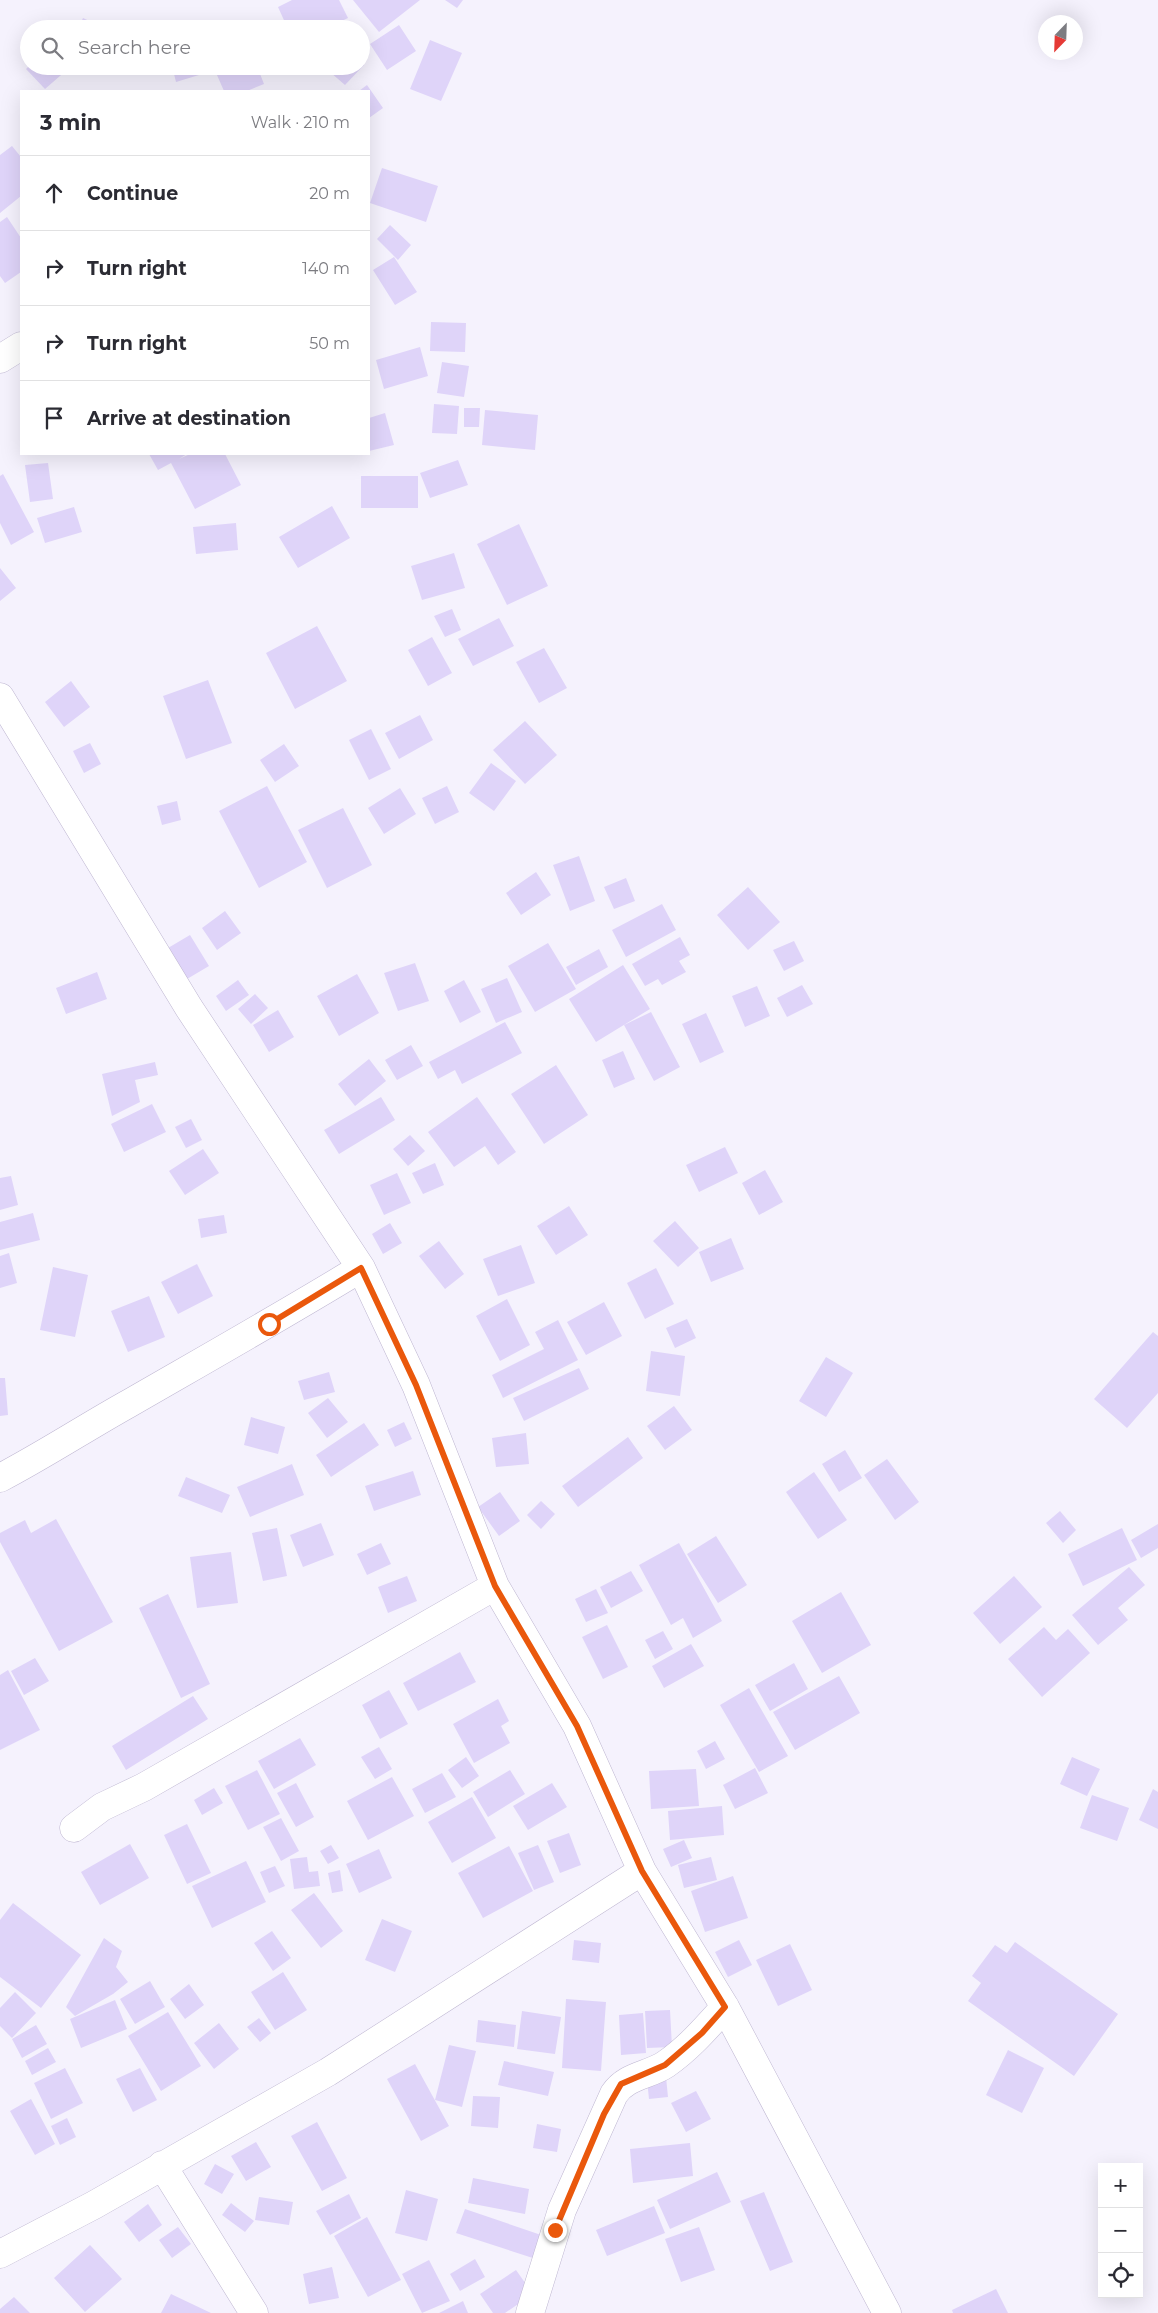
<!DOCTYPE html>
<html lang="en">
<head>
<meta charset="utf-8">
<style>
	:root { --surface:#fff; --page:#f2f2f3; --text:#2b2b33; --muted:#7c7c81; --line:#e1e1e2 }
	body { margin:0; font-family:Montserrat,sans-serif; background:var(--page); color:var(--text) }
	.controls { position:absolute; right:15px; bottom:15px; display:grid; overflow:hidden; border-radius:0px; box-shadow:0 5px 20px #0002 }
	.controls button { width:45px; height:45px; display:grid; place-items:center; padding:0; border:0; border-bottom:1px solid var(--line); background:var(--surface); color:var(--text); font:25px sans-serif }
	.compass { position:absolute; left:1038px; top:15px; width:45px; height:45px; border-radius:50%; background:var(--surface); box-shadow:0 5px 20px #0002; rotate:203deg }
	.stop { position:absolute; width:15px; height:15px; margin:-11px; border:4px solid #ea580c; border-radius:50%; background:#fff }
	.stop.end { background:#ea580c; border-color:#fff; box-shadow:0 1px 5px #0008 }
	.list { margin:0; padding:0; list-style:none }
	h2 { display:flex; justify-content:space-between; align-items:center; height:65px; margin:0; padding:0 20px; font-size:21px }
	h2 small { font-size:16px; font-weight:400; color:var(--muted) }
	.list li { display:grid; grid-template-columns:32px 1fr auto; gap:15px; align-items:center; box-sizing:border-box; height:75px; padding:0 20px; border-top:1px solid var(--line) }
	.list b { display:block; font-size:19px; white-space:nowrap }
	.list em { font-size:16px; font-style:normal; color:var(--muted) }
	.icon { flex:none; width:28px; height:28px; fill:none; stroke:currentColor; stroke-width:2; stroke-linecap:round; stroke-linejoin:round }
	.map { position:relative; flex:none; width:1158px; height:2313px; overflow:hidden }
	.search { position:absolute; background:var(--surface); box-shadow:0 5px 20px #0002; left:20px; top:20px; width:350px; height:55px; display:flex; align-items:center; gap:12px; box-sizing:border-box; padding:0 18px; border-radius:28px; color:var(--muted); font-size:19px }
	.panel { position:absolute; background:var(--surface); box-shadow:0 5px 20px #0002; left:20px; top:90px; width:350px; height:365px; border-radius:0px }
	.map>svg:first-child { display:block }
	.building { fill:#dfd4f9 }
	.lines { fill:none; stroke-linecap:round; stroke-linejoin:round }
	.street-casing { stroke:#beb6d1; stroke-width:29 }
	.street { stroke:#fff; stroke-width:28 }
	.route { stroke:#ea580c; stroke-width:6 }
</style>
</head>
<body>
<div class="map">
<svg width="1158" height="2313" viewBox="0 0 1158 2313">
	<rect width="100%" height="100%" fill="#f5f2fd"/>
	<path class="building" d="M292 0H339L348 18 325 29H288L278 7Z
		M353 0H420L379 32Z
		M445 0H463L457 8Z
		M83 18 106 29H78Z
		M399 25 416 51 387 70 370 44Z
		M430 40 462 53 441 101 410 89Z
		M361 62 364 65 345 85 323 66H361Z
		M29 66H66L68 69 45 89 26 69Z
		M172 66H196L199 75 176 82Z
		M213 66H257L264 84 247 91H224Z
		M367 85 383 108 369 118V91H359Z
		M12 146 21 157V196L0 213V155Z
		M382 168 438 186 426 222 370 203Z
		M7 217 21 238V272L5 283 0 276V222Z
		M390 225 411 245 398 260 377 239Z
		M394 257 417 292 395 305 373 270Z
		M431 322 466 323 465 352 430 351Z
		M420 347 428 376 384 389 376 360Z
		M442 362 469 366 464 397 437 393Z
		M434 404 459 406 457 434 432 433Z
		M464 408H480L479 427H464Z
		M485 410 538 415 535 450 482 445Z
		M385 413 394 445 369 451V418Z
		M149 454H187L179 459 190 454H225L241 485 195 509 171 463 158 470Z
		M458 460 468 485 430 498 420 473Z
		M48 463 53 499 30 502 25 465Z
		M3 474 34 532 11 545 0 523V476Z
		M361 476H418V508H361Z
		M332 506 350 538 298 568 279 537Z
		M74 507 82 532 45 543 37 518Z
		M236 523 238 550 196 554 193 527Z
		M519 524 548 586 507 605 477 544Z
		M454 553 465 588 422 600 411 566Z
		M0 568 16 588 0 601Z
		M452 609 461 630 445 637 434 616Z
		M499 618 514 646 473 666 458 639Z
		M317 626 347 681 295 709 266 653Z
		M432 637 452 673 428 686 408 650Z
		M544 648 567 688 539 703 516 662Z
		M208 680 232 743 186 759 163 696Z
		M71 681 90 707 64 727 45 702Z
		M420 715 433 740 399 759 385 733Z
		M525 721 557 755 525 784 493 750Z
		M371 729 391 769 369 780 349 740Z
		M90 743 101 764 84 773 73 751Z
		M284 744 299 766 275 782 260 760Z
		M491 763 516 781 494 811 469 793Z
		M267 786 307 862 259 888 219 811Z
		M447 786 459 812 435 824 422 798Z
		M400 788 416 814 384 834 368 808Z
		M177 801 181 820 162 825 157 806Z
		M343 808 372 865 327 888 298 830Z
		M579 856 595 901 570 911 553 865Z
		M536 872 551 895 521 915 506 893Z
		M626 878 635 901 614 909 604 887Z
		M748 887 780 922 748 950 717 915Z
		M662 904 676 930 626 957 612 930Z
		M225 911 241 933 217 950 202 928Z
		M190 935 209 966 187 979 168 948Z
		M680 937 690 955 679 961 686 972 662 985 658 979 645 986 632 964Z
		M794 941 804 961 784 971 773 950Z
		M548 943 576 989 535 1012 508 966Z
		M599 949 608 967 576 985 566 967Z
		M415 963 429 1001 398 1011 384 973Z
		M623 965 650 1009 596 1042 569 999Z
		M97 972 107 999 66 1014 56 988Z
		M357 974 379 1013 339 1036 317 996Z
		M507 978 522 1012 496 1023 481 989Z
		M238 980 249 995 226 1011 216 996Z
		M464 980 481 1012 460 1023 444 991Z
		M802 985 813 1004 787 1017 777 998Z
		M757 986 770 1016 745 1027 732 996Z
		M255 994 268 1008 251 1024 238 1009Z
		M278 1010 294 1037 269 1052 253 1025Z
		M651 1012 680 1067 654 1081 624 1025Z
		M706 1013 724 1052 700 1063 682 1024Z
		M505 1022 522 1053 462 1084 455 1070 438 1079 429 1062Z
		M411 1045 423 1066 397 1080 385 1060Z
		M623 1051 635 1079 614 1088 602 1060Z
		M369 1059 386 1081 355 1106 338 1084Z
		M155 1062 158 1075 135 1080 140 1102 112 1116 102 1074Z
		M556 1065 588 1115 544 1144 511 1094Z
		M381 1097 395 1120 339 1154 324 1130Z
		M477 1097 516 1152 498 1165 485 1146 454 1167 428 1132Z
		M152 1104 166 1132 124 1152 111 1124Z
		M191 1119 202 1140 186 1148 175 1127Z
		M410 1135 425 1151 408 1166 393 1149Z
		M725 1147 738 1173 699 1192 686 1165Z
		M203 1149 219 1173 185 1195 169 1171Z
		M435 1163 444 1185 423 1194 412 1173Z
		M765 1170 783 1202 759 1215 742 1183Z
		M397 1173 411 1203 384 1215 370 1185Z
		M11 1176 18 1205 0 1210V1178Z
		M569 1206 588 1235 556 1255 537 1226Z
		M33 1213 40 1240 0 1250V1222Z
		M224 1215 227 1233 201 1238 198 1219Z
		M675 1221 699 1248 678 1267 653 1241Z
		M390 1223 402 1243 383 1254 372 1234Z
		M731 1238 744 1269 711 1282 699 1252Z
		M439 1241 464 1274 445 1289 419 1256Z
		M521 1245 535 1283 498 1296 483 1259Z
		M9 1253 17 1283 0 1288V1256Z
		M197 1264 213 1296 178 1314 161 1282Z
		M53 1267 88 1275 75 1337 40 1330Z
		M656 1268 674 1304 645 1319 627 1283Z
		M149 1296 165 1337 128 1352 111 1311Z
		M507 1299 530 1345 500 1361 476 1316Z
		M604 1302 622 1336 586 1355 567 1322Z
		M687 1319 696 1338 675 1348 666 1328Z
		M558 1320 578 1360 503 1398 492 1375 544 1349 535 1332Z
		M1153 1332 1158 1336V1393L1127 1428 1094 1399Z
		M651 1351 685 1356 680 1396 646 1391Z
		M826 1357 853 1373 826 1417 799 1401Z
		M579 1368 589 1389 524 1421 513 1398Z
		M329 1372 335 1392 304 1400 298 1381Z
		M0 1378H5L8 1415 0 1416Z
		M328 1398 348 1422 327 1438 308 1413Z
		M674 1406 692 1430 665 1450 647 1426Z
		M251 1417 285 1427 278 1454 244 1445Z
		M404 1422 412 1439 395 1447 387 1430Z
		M364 1423 379 1445 331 1477 316 1455Z
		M526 1433 529 1464 496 1467 492 1438Z
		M628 1437 643 1458 578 1507 562 1486Z
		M845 1450 862 1478 839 1492 822 1464Z
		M887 1459 919 1502 895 1520 864 1475Z
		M292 1464 304 1495 250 1517 237 1487Z
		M413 1471 421 1495 374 1511 365 1486Z
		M814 1472 847 1520 818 1539 786 1492Z
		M186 1477 230 1495 222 1513 178 1496Z
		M500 1492 520 1521 499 1536 478 1507Z
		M541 1501 555 1514 541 1529 527 1515Z
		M1060 1511 1076 1530 1063 1543 1046 1523Z
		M56 1519 113 1622 59 1651 0 1542V1533L25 1520 31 1533Z
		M321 1523 334 1555 303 1567 290 1535Z
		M1158 1524V1548L1141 1558 1131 1540Z
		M277 1528 287 1576 263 1581 252 1533Z
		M1122 1528 1137 1560 1083 1586 1068 1554Z
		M716 1536 747 1585 718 1603 687 1554Z
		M381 1543 391 1564 367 1575 357 1554Z
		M679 1543 722 1621 693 1638 683 1618 671 1625 639 1565Z
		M231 1552 238 1603 197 1608 190 1557Z
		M1129 1567 1145 1585 1118 1608 1128 1620 1098 1645 1072 1615Z
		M631 1571 643 1591 611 1608 600 1587Z
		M407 1576 417 1601 388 1613 378 1587Z
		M1014 1576 1042 1607 1000 1644 973 1613Z
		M596 1589 608 1613 586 1622 575 1599Z
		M841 1592 871 1645 822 1673 792 1621Z
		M168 1594 210 1684 181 1698 139 1608Z
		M607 1625 628 1667 603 1679 582 1637Z
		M1044 1627 1056 1640 1068 1629 1090 1653 1042 1697 1008 1659Z
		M663 1631 673 1649 655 1659 645 1640Z
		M691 1644 704 1666 664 1688 652 1666Z
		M460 1652 476 1682 418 1711 403 1683Z
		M35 1658 49 1681 24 1695 11 1671Z
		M794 1663 808 1689 770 1711 755 1685Z
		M8 1670 40 1730 0 1750V1675Z
		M839 1676 860 1713 795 1750 773 1712Z
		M749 1688 788 1756 759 1772 720 1705Z
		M389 1690 408 1724 380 1739 362 1705Z
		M193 1696 208 1719 126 1770 112 1746Z
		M498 1699 509 1721 501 1726 510 1743 474 1763 453 1724Z
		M300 1738 316 1765 274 1789 258 1761Z
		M715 1741 725 1759 706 1769 697 1751Z
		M379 1747 392 1769 375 1779 361 1757Z
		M466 1757 479 1776 462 1788 448 1770Z
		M1072 1757 1100 1769 1087 1796 1060 1784Z
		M755 1768 768 1793 735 1809 723 1785Z
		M696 1769 699 1806 651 1809 649 1771Z
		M257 1770 280 1814 248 1830 225 1786Z
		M510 1770 525 1794 488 1817 473 1792Z
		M442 1773 456 1797 425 1813 412 1789Z
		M392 1777 414 1816 368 1840 347 1801Z
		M296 1783 314 1817 296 1827 277 1793Z
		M552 1783 567 1807 528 1830 513 1806Z
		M214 1788 223 1803 202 1815 194 1800Z
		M1153 1789 1158 1792V1829L1139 1820Z
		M1092 1795 1129 1808 1117 1841 1080 1828Z
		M472 1797 496 1838 452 1863 428 1822Z
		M722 1806 724 1835 670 1840 668 1811Z
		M281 1818 299 1851 281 1861 263 1827Z
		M187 1824 211 1873 187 1884 164 1835Z
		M569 1833 581 1865 560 1873 547 1841Z
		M684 1840 692 1858 671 1867 663 1849Z
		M130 1844 149 1878 100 1905 81 1872Z
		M331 1845 339 1858 328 1864 320 1851Z
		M538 1845 554 1882 534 1890 518 1853Z
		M509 1846 533 1891 483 1918 458 1873Z
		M379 1849 392 1878 359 1893 346 1864Z
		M307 1857 309 1872 318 1871 320 1886 294 1889 290 1859Z
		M711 1857 717 1880 684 1888 678 1865Z
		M246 1861 266 1902 212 1928 192 1886Z
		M275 1866 285 1886 269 1893 260 1872Z
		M340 1870 343 1891 332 1893 328 1873Z
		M733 1876 748 1918 705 1932 691 1891Z
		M314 1893 343 1931 321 1948 291 1910Z
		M13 1903 81 1955 41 2008 0 1977V1920Z
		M382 1919 412 1931 395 1972 365 1960Z
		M272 1931 291 1958 273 1971 254 1943Z
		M104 1938 122 1951 116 1967 128 1982 113 1994 75 2016 66 2007Z
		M574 1940 601 1943 599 1963 572 1960Z
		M739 1940 752 1965 728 1977 715 1952Z
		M1015 1942 1118 2014 1074 2076 968 2001 981 1983 972 1976 995 1945 1007 1953Z
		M790 1944 812 1990 778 2006 756 1960Z
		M283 1972 307 2010 275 2030 251 1992Z
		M150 1981 165 2007 135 2024 120 1999Z
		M189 1984 204 2005 185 2019 170 1999Z
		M15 1992 36 2013 12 2038 0 2026V2008Z
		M566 1999 606 2002 601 2071 562 2068Z
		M115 2000 127 2029 81 2048 70 2019Z
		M670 2010 672 2047 647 2048 645 2011Z
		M522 2011 561 2017 555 2054 517 2049Z
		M168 2012 201 2066 161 2091 128 2036Z
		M643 2013 646 2053 621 2055 619 2015Z
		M259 2018 271 2033 260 2042 247 2027Z
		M478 2020 516 2025 514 2047 476 2042Z
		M219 2023 239 2049 214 2069 194 2043Z
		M36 2025 47 2044 22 2058 12 2039Z
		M449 2045 476 2051 462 2107 435 2100Z
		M48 2048 56 2062 32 2075 25 2061Z
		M1008 2050 1044 2068 1022 2113 986 2095Z
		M504 2061 554 2072 548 2096 498 2085Z
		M415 2064 449 2126 421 2141 387 2079Z
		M65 2068 83 2103 51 2119 34 2083Z
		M140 2068 157 2100 133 2112 116 2079Z
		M666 2077 668 2097 649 2099 647 2080Z
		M696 2091 711 2119 686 2132 671 2103Z
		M473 2096 500 2097 498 2128 471 2126Z
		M31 2099 55 2144 35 2155 10 2111Z
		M67 2118 76 2137 60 2145 51 2126Z
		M317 2122 347 2178 322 2191 291 2136Z
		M537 2124 561 2129 557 2152 533 2148Z
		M256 2142 271 2167 246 2181 231 2156Z
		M690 2143 693 2176 633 2183 630 2149Z
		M215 2164 234 2174 222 2194 204 2184Z
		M717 2172 731 2202 670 2229 657 2200Z
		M473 2178 529 2189 525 2214 468 2203Z
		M406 2190 438 2199 427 2241 395 2233Z
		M764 2192 793 2262 770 2271 740 2201Z
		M349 2194 361 2218 330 2235 316 2211Z
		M259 2197 293 2202 289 2225 255 2220Z
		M231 2203 254 2221 245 2232 222 2215Z
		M148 2204 162 2225 139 2242 124 2222Z
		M654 2206 665 2233 607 2256 596 2230Z
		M465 2209 547 2237 539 2260 456 2233Z
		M367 2217 401 2280 368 2297 334 2236Z
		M178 2227 191 2244 172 2258 159 2240Z
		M699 2227 715 2270 681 2282 665 2239Z
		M90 2245 122 2279 85 2312 54 2278Z
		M475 2259 485 2277 460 2291 450 2274Z
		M429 2260 450 2301 422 2313 402 2274Z
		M332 2267 339 2298 309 2304 303 2274Z
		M516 2270 533 2294 505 2313H493L480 2294Z
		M996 2289 1008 2313H953L952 2310Z
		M171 2294 211 2313H161Z
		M14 2297 30 2313H0V2309Z
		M463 2301 468 2313H439Z"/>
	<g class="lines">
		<g class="street-casing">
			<path id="street" d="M0 359 21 346
				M0 697 189 1008 361 1268 416 1385 495 1586 577 1726 642 1871 725 2007 887 2313
				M0 1478C44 1455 85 1428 128 1404 206 1359 284 1315 361 1268
				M74 1828 102 1807 144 1787 495 1586
				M162 2165 254 2313
				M0 2254 94 2205 328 2072 642 1871
				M530 2313 562 2210 614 2094C627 2075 648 2076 666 2064 689 2048 707 2027 725 2007"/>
		</g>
		<use href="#street" class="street"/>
	</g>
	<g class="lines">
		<path class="route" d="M269 1324 361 1268 416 1385 495 1586 577 1726 642 1871 725 2007 702 2033 665 2065 621 2084 604 2114 555 2230"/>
	</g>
</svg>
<div class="controls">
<button>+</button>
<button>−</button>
<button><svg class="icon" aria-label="locate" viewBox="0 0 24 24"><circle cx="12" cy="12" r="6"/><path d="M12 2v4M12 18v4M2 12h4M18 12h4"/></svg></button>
</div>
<svg class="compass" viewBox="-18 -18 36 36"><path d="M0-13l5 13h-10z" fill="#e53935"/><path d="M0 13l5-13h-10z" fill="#7c7c81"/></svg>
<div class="stop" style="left:269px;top:1324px"></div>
<div class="stop end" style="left:555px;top:2230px"></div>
<div class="search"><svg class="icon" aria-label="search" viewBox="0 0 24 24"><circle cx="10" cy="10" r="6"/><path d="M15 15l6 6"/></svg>Search here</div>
<section class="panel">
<h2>3 min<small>Walk · 210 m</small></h2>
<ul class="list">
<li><svg class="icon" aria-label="ahead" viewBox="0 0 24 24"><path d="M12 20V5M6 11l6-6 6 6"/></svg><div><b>Continue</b></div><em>20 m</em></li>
<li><svg class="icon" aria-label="right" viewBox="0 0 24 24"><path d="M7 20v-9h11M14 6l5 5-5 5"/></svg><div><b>Turn right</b></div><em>140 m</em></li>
<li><svg class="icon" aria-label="right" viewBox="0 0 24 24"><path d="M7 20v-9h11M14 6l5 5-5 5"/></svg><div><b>Turn right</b></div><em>50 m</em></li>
<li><svg class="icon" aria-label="arrive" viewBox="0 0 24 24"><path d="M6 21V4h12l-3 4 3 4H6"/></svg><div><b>Arrive at destination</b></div></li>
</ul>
</section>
</div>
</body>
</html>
